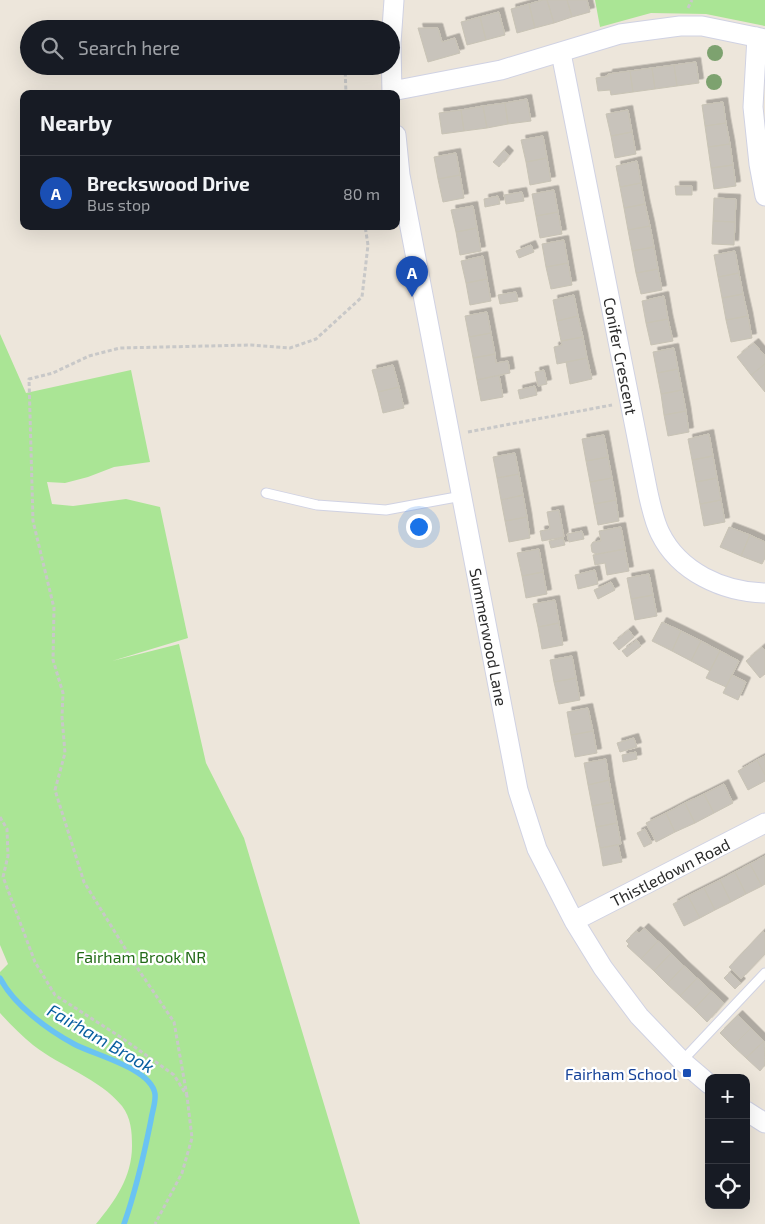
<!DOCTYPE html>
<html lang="en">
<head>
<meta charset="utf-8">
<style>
	:root { --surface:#171b24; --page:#242831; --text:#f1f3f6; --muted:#9ea1a6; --line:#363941; --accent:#1a73e8 }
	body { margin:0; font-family:"Exo 2",sans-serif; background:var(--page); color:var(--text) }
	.controls { position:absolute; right:15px; bottom:15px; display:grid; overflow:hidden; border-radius:10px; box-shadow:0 5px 20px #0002 }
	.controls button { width:45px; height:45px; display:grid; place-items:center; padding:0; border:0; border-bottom:1px solid var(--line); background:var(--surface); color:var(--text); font:25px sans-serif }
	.you { position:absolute; left:418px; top:526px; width:18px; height:18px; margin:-12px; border:4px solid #fff; border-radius:50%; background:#1a73e8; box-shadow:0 0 0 8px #1a73e833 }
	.badge { display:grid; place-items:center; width:32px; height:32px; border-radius:50%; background:var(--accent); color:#fff; font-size:16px; font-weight:700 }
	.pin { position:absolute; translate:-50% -41px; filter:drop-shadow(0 1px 2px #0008) }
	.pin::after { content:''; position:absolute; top:26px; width:18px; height:15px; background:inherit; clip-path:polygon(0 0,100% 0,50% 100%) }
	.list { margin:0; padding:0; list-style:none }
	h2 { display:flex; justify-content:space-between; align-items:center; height:65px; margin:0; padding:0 20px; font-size:21px }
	h2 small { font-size:16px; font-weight:400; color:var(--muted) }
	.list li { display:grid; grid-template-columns:32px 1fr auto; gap:15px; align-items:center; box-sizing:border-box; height:75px; padding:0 20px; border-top:1px solid var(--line) }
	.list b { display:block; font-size:19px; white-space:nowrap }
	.list p { margin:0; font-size:16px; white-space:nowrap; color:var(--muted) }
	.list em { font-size:16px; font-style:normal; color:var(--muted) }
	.icon { flex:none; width:28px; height:28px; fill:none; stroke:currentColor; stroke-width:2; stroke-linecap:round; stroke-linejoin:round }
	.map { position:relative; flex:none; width:765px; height:1224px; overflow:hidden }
	.search { position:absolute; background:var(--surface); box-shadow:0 5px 20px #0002; left:20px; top:20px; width:380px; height:55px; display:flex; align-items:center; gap:12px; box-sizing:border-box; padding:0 18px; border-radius:28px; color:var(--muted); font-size:19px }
	.panel { position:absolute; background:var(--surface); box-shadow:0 5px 20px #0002; left:20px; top:90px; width:380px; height:140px; border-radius:10px }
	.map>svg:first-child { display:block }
	.green { fill:#aae595 }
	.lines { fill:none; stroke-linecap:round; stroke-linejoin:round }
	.stream { stroke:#6ac3f3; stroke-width:5.5 }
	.building { fill:#c8c3bb; stroke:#c8c3b5; filter:url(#shadow) }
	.service-casing { stroke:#d0d2e3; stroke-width:11 }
	.minor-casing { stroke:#d0d2e3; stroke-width:21 }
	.path { stroke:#c8c8c8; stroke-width:3; stroke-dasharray:4 2.5; stroke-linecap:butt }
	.service { stroke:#fff; stroke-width:9 }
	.minor { stroke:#fff; stroke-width:19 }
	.tree { fill:#7da26f }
	.transit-dot { fill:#1a4fb4; stroke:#fff; stroke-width:2 }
	.labels { text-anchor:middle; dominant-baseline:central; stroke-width:4.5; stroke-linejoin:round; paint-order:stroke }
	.street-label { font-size:16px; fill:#2a2a2a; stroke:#fff }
	.park-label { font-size:16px; fill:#226a17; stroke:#fff }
	.transit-label { font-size:16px; fill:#164399; stroke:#fff; text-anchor:end }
	.water-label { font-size:18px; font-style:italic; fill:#085f9f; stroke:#fff }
</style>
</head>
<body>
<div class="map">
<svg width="765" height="1224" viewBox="0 0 765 1224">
	<defs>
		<filter id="shadow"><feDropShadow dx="4.5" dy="-4.5" stdDeviation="0" flood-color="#0004"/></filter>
	</defs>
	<rect width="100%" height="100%" fill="#ede6db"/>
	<path class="green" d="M595 0H765V26L706 14 651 13 600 27Z
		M0 334 26 393 131 370 150 462 114 467 88 477 65 483 47 482 52 504 73 506 126 499 160 507 188 638 112 661 179 644 206 763 244 838 360 1224H96C115 1201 132 1177 132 1146 132 1131 131 1118 122 1106 99 1078 61 1067 33 1045 22 1036 10 1024 0 1013V972L8 964 0 945Z"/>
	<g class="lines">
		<path class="stream" d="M0 978C14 1005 48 1030 74 1044 94 1055 151 1068 155 1094 156 1102 152 1112 151 1120 144 1155 136 1190 124 1224"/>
	</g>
	<path class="building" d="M543 0H547L554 23 535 28 529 4Z
		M547 0H567L572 17 554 23Z
		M567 0H587L590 12 572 17Z
		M529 4 535 28 517 33 511 9Z
		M499 12 505 35 486 40 480 17Z
		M480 17 486 40 467 45 461 22Z
		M418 28H438L442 42 455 38 460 53 428 62Z
		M696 62 699 83 677 86 674 65Z
		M674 65 677 86 655 89 652 68Z
		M652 68 655 89 633 92 630 71Z
		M630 71 633 92 611 95 610 90 598 91 596 78 608 76V74Z
		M527 99 531 121 508 124 505 103Z
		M723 102 726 123 705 126 702 105Z
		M505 103 508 124 487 128 483 106Z
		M483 106 487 128 464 131 461 110Z
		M461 110 464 131 442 134 439 113Z
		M628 110 632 132 611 136 606 114Z
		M726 123 730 144 708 147 705 126Z
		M632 132 636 154 615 158 611 136Z
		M543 136 547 158 526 162 521 140Z
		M730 144 733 165 711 168 708 147Z
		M504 150 509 155 499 167 493 162Z
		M456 153 460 175 438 179 434 157Z
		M547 158 551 181 530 185 526 162Z
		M637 161 641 183 620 187 616 166Z
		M733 165 736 186 714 189 711 168Z
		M460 175 464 198 443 202 438 179Z
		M641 183 645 204 624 208 620 187Z
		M675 186H692V195H676Z
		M554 190 558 212 536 216 532 194Z
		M522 192 524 201 506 204 504 195Z
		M498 196 500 204 485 207 484 199Z
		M714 198 736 199 735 222 713 221Z
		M645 204 650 226 628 230 624 208Z
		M473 206 477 228 456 232 451 210Z
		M558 212 562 234 540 238 536 216Z
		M713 221 735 222 734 245 712 244Z
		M650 226 654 247 632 251 628 230Z
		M477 228 481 251 460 255 456 232Z
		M564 240 568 263 546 267 542 244Z
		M531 245 534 252 519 258 516 251Z
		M654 247 658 269 636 273 632 251Z
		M735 251 739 273 718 277 714 255Z
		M483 256 487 279 466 283 461 261Z
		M568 263 572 285 551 289 546 267Z
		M658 269 662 290 641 294 636 273Z
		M739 273 743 294 722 298 718 277Z
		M487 279 491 301 470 305 466 283Z
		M516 292 518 301 500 304 498 295Z
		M743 294 748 316 726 320 722 298Z
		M574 295 578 316 557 321 553 300Z
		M664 296 668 319 646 323 642 301Z
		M487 312 491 333 469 337 465 316Z
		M578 316 583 337 561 341 557 321Z
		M748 316 752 338 731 342 726 320Z
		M668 319 673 341 651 345 646 323Z
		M491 333 495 354 473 358 469 337Z
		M583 337 587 358 557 364 554 347 562 345 561 341Z
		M754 343 765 356V364L751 375 737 357Z
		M674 348 678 369 657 373 653 352Z
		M495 354 496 363 508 361 510 373 477 380 473 358Z
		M587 358 592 379 570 384 566 362Z
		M765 364V392L751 375Z
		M393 365 399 387 378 392 372 370Z
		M678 369 682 390 661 394 657 373Z
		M544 370 547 384 538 386 535 372Z
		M499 375 503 397 481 401 477 380Z
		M535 386 537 395 520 399 518 390Z
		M399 387 404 408 383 413 378 392Z
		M682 390 686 411 664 415 661 394Z
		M686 411 689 432 668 436 664 415Z
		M709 434 713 456 692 460 688 439Z
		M604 435 608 457 586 461 582 439Z
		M515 453 519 474 497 478 493 457Z
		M713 456 717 478 696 482 692 460Z
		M608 457 612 478 590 482 586 461Z
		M519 474 523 495 501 500 497 478Z
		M612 478 616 500 594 504 590 482Z
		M717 478 721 500 700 504 696 482Z
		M523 495 527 517 505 521 501 500Z
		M616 500 619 521 598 525 594 504Z
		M721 500 725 522 704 526 700 504Z
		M559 510 564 537 542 541 540 531 550 529 547 512Z
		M527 517 530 538 509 542 505 521Z
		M621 527 625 549 603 553 596 554 592 552 591 545 593 542 601 541 599 531Z
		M729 527 750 535 741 556 720 547Z
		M582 531 584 539 569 542 567 534Z
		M750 535 765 542V558L762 564 741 556Z
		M563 538 565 545 551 548 549 541Z
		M539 549 543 572 522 576 517 553Z
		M625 549 629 571 607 575 605 563 595 565 593 555Z
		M595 570 598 584 578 589 575 575Z
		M543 572 547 594 526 598 522 576Z
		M649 574 653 595 631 599 627 578Z
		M611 582 615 590 598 599 594 590Z
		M653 595 657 616 635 620 631 599Z
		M555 600 559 623 538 627 533 604Z
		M662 622 681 631 672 651 652 641Z
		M559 623 563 645 542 649 538 627Z
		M629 630 634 637 619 650 613 643Z
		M681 631 701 641 691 661 672 651Z
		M637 640 641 646 627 657 622 651Z
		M701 641 720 651 710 671 691 661Z
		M762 647 765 650V674L760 678 746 661Z
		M720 651 739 661 726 687 706 678Z
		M572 656 576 678 554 682 550 660Z
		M732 675 746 682 738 700 723 693Z
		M576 678 580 700 559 704 554 682Z
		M588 708 593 731 571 735 567 712Z
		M593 731 597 753 575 757 571 735Z
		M634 738 637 747 620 752 617 743Z
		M636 752 637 759 623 762 622 755Z
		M765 756V775L757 760Z
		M606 759 609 780 588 785 584 763Z
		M757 760 765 775V781L748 790 738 771Z
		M609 780 613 802 592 806 588 785Z
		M724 784 733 803 714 813 704 794Z
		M704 794 714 813 695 823 685 803Z
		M613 802 617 823 596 827 592 806Z
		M685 803 695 823 675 832 666 813Z
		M666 813 675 832 656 842 646 823Z
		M617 823 621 844 600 848 596 827Z
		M645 829 652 843 644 847 637 833Z
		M618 845 622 862 603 866 600 848Z
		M765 856V884L762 886 750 864Z
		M750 864 762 886 746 894 735 872Z
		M735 872 746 894 731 902 720 880Z
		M720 880 731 902 715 910 704 888Z
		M704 888 715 910 700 918 688 896Z
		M688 896 700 918 684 926 673 904Z
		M644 928 658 941 641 959 627 946 629 944 626 941 636 931 639 933Z
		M763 931 765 933V954L741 979 729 967Z
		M658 941 671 953 654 971 641 959Z
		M671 953 684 966 667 984 654 971Z
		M684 966 697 978 680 996 667 984Z
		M730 972 741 983 735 989 724 978Z
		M697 978 711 991 694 1009 680 996Z
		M711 991 724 1003 707 1022 694 1009Z
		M738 1015 751 1028 733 1046 720 1033Z
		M751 1028 764 1041 746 1058 733 1046Z
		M764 1041 765 1065 760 1071 746 1058Z"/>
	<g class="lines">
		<g class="service-casing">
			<path id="service" d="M266 493 317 505 386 510 462 496
				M682 1061 765 973"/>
		</g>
		<g class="minor-casing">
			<path id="minor" d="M757 37 753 107 759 164 765 196
				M561 53 648 493C651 506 654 521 660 533 679 572 723 592 765 593
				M392 91 501 70 620 34 680 26H702L765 39
				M392 94 391 43 394 0
				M396 135 400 175 518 790 537 849 574 921 603 968 639 1016 682 1061 709 1084
				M574 921 765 823
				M746 1111 765 1123"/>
		</g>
		<path class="path" d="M688 8 692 0
			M345 66 346 94
			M468 432 612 405
			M0 817 7 829 8 856 3 877 35 962 55 995 122 1038 174 1075 187 1096 192 1138 182 1173 155 1224
			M187 1096 174 1022 136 966 84 882 55 790 65 753 62 717 63 693 53 660 54 608 33 521 29 379 53 373 89 356 120 348 251 345 290 348 316 339 362 297 368 245 365 226"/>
		<use href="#service" class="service"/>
		<use href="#minor" class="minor"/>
	</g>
	<g class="tree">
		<circle cx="715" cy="53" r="8"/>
		<circle cx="714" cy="82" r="8"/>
	</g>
	<rect class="transit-dot" x="682" y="1068" width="10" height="10" rx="2.5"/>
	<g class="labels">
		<g class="street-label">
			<text transform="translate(621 356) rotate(79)">Conifer Crescent</text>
			<text transform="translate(489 637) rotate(79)">Summerwood Lane</text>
			<text transform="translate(670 872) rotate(-27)">Thistledown Road</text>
		</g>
		<g class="park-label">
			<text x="141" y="956">Fairham Brook NR</text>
		</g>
		<g class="transit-label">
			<text x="677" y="1073">Fairham School</text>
		</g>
		<g class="water-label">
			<text transform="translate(101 1038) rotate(30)">Fairham Brook</text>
		</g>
	</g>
</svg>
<div class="controls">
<button>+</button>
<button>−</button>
<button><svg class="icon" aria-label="locate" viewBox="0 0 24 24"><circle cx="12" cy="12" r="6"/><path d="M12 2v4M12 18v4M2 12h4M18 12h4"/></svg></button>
</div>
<div class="you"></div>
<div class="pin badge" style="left:412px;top:297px;background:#1a4fb4">A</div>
<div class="search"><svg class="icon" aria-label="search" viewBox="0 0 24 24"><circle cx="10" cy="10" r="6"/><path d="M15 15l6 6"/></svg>Search here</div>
<section class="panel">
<h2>Nearby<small></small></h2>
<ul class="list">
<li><span class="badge" style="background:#1a4fb4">A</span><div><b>Breckswood Drive</b><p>Bus stop</p></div><em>80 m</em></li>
</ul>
</section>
</div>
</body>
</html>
